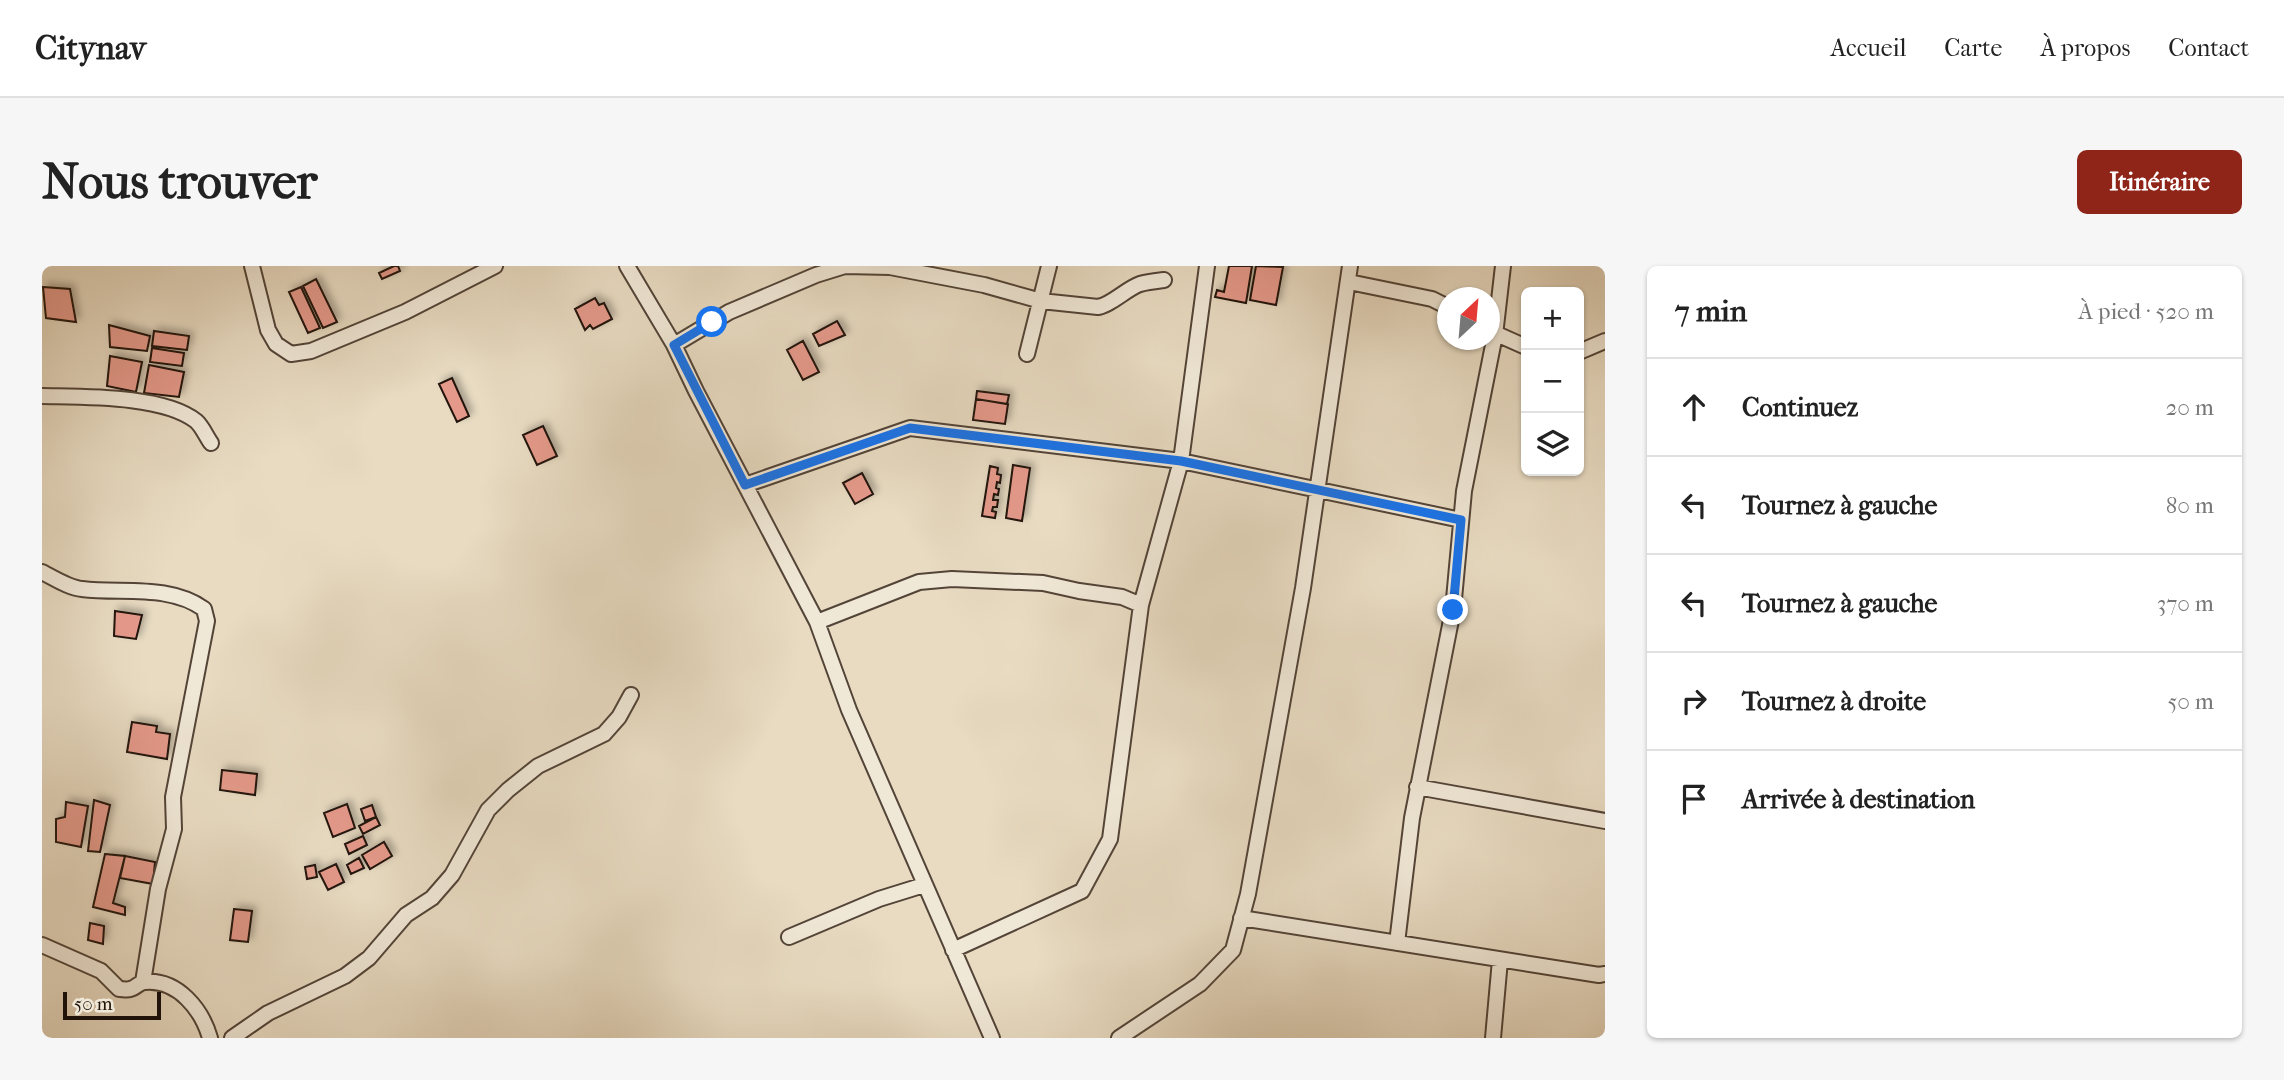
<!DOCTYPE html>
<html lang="fr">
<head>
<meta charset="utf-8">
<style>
	:root { --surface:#fff; --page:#f6f6f6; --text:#222; --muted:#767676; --line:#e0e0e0; --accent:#8f2418 }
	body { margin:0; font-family:"IM FELL French Canon",serif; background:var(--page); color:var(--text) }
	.controls { position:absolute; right:21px; top:21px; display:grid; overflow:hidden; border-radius:10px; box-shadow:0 2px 5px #0004 }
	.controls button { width:63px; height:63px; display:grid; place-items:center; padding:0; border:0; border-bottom:2px solid var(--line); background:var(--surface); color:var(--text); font:35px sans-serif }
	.compass { position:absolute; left:1395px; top:21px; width:63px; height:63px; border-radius:50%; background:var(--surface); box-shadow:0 2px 5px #0004; rotate:26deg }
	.scale { position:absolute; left:21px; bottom:18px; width:98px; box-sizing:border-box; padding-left:7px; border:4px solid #21120a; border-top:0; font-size:19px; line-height:24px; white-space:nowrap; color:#21120a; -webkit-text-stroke:5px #f0e8d7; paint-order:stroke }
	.stop { position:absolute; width:21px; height:21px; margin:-16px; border:5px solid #1a73e8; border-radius:50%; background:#fff }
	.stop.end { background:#1a73e8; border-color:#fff; box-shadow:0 2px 7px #0008 }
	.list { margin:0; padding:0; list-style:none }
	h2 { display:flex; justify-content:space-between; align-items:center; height:91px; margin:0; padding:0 28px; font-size:30px }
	h2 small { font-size:23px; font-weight:400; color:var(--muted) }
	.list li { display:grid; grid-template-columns:46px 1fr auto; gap:21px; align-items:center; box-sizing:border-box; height:98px; padding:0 28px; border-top:2px solid var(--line) }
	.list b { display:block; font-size:26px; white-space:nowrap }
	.list em { font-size:23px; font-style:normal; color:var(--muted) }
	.icon { flex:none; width:38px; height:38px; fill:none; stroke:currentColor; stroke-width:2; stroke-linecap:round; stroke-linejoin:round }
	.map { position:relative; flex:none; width:1563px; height:772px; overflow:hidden; border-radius:10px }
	header { display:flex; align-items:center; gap:42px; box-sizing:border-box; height:98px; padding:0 35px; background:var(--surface); border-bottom:2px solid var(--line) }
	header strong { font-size:33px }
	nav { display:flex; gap:38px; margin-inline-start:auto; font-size:24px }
	.intro { display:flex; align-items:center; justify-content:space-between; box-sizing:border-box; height:168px; padding:0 42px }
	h1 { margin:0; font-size:49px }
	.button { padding:18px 32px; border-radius:10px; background:var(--accent); color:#fff; font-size:24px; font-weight:700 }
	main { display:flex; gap:42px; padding:0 42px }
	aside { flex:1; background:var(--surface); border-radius:10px; box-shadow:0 2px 5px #0004 }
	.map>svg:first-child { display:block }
	.building { fill:#e4998a; stroke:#21120a; stroke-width:2; filter:url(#shadow) }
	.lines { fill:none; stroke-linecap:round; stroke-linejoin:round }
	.minor-casing { stroke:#534438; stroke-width:18 }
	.minor { stroke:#f0e8d7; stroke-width:14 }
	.route { stroke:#1a73e8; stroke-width:9 }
</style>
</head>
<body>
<header>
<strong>Citynav</strong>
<nav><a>Accueil</a><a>Carte</a><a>À propos</a><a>Contact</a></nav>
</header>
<div class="intro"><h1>Nous trouver</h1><a class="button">Itinéraire</a></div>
<main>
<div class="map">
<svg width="1563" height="772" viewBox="0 0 1563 772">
	<defs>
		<filter id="shadow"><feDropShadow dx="4" dy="-4" stdDeviation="3.5" flood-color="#0004"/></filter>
	</defs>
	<rect width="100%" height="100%" fill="#e8dbc2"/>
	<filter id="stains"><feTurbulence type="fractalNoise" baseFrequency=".00286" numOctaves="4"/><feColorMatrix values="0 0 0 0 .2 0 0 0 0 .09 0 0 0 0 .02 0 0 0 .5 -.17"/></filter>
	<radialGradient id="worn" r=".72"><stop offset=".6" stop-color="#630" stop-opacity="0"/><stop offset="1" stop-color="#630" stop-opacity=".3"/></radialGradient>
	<path class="building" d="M352 0H356L358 5 340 13 337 7Z
		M1187 0H1210L1204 37 1173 31 1175 24 1182 26Z
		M1214 0 1241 1 1234 39 1208 34Z
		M274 13 295 56 281 62 261 20Z
		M1 21 28 23 34 56 4 52Z
		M259 21 278 62 266 67 247 26Z
		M553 32 557 39 562 37 570 53 551 63 548 59 543 64 533 43Z
		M795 55 803 69 777 80 771 68Z
		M67 59 108 70 105 85 68 81Z
		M112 65 147 70 145 84 110 80Z
		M761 75 777 106 761 114 745 84Z
		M110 82 142 87 140 100 108 96Z
		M68 90 100 96 94 126 65 120Z
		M107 99 142 106 137 131 102 127Z
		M410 112 427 150 415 156 397 118Z
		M935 125 967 129 965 138 934 133Z
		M934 133 966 138 963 158 931 154Z
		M501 160 515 190 495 199 481 169Z
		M971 199 988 202 980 255 964 252Z
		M948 200 956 202 955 208 959 209 958 217 955 216 954 222 957 223 956 229 952 228 951 234H956L955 241H951L950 245 954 246 953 252 940 250Z
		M820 207 831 228 813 238 801 217Z
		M73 345 100 349 94 373 72 370Z
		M90 456 115 460 114 466 128 468 125 493 85 486Z
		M180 504 215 508 213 529 178 524Z
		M52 534 68 539 58 586 46 585Z
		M24 536 46 540 39 581 14 576V553L23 551Z
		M305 538 313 562 291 571 282 547Z
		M330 539 334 551 323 555 319 543Z
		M334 551 338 559 321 568 317 560Z
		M321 570 325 579 307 588 303 578Z
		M342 576 350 590 328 603 320 589Z
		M63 588 83 590 71 637 83 641V649L51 641Z
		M83 590 113 596 111 618 78 612Z
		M317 592 322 602 309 608 305 599Z
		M294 598 302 616 286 624 277 606Z
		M273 599 275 611 265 613 263 601Z
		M192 643 210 645 206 676 188 674Z
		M48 657 62 660 61 678 46 674Z"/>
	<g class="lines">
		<g class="minor-casing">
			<path id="minor" d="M210 0 226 64 234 78 249 88 269 85 363 46 453 0
				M585 0 632 79 654 125 775 356 807 444 950 772
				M1307 16 1390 33 1406 41
				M1448 65 1484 81
				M632 79 687 46 774 9 803 0 848 1 942 19 999 35 1056 41C1069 39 1084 23 1098 18 1105 16 1114 15 1122 14
				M1537 86 1563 75
				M985 88 1007 0
				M0 130C41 131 121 129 154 155 160 160 164 170 169 177
				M703 219 868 162 1139 195 1419 254
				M0 306C12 312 27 322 40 323 80 328 127 318 162 343L165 355 131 531 132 563 116 623 101 716
				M775 356 877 316 910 313 1001 317 1037 325 1080 331 1099 339
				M1375 521 1563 555
				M1199 652 1557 709 1563 708
				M747 671 837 633 882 619
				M1355 677 1370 552 1411 344 1422 225 1453 69 1461 0
				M0 679 59 705 77 723C81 723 85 724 88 723 94 722 97 716 103 716 136 713 160 744 168 772
				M911 684 1040 625 1068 573 1099 339 1139 195 1165 0
				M190 772 226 747 303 710 327 692 364 649 390 632 410 609 446 544 466 524 496 500 562 468 577 451 589 429
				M1077 772 1158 718 1191 684 1206 628 1261 322 1308 0
				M1451 772 1458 694"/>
		</g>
		<use href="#minor" class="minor"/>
	</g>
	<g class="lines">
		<path class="route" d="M670 56 632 79 703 219 868 162 1139 195 1419 254 1411 344"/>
	</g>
	<rect width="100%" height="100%" filter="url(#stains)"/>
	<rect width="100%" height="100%" fill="url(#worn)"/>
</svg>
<div class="controls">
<button>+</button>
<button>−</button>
<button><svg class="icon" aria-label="layers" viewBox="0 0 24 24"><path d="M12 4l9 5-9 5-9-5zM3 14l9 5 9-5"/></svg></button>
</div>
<svg class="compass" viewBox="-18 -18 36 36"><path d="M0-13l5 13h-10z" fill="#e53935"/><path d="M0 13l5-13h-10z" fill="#767676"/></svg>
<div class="scale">50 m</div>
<div class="stop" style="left:670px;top:56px"></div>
<div class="stop end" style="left:1411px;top:344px"></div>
</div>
<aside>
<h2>7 min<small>À pied · 520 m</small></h2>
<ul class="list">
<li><svg class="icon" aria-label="ahead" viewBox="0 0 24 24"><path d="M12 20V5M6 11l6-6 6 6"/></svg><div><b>Continuez</b></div><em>20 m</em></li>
<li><svg class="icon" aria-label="left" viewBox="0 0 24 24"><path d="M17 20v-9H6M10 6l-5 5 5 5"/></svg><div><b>Tournez à gauche</b></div><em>80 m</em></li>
<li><svg class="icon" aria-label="left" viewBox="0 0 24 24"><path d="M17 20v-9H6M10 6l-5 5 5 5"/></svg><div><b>Tournez à gauche</b></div><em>370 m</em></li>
<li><svg class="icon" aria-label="right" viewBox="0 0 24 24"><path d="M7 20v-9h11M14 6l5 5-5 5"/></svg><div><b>Tournez à droite</b></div><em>50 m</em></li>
<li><svg class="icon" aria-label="arrive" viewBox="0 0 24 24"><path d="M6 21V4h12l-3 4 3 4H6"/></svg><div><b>Arrivée à destination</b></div></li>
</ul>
</aside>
</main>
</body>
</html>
